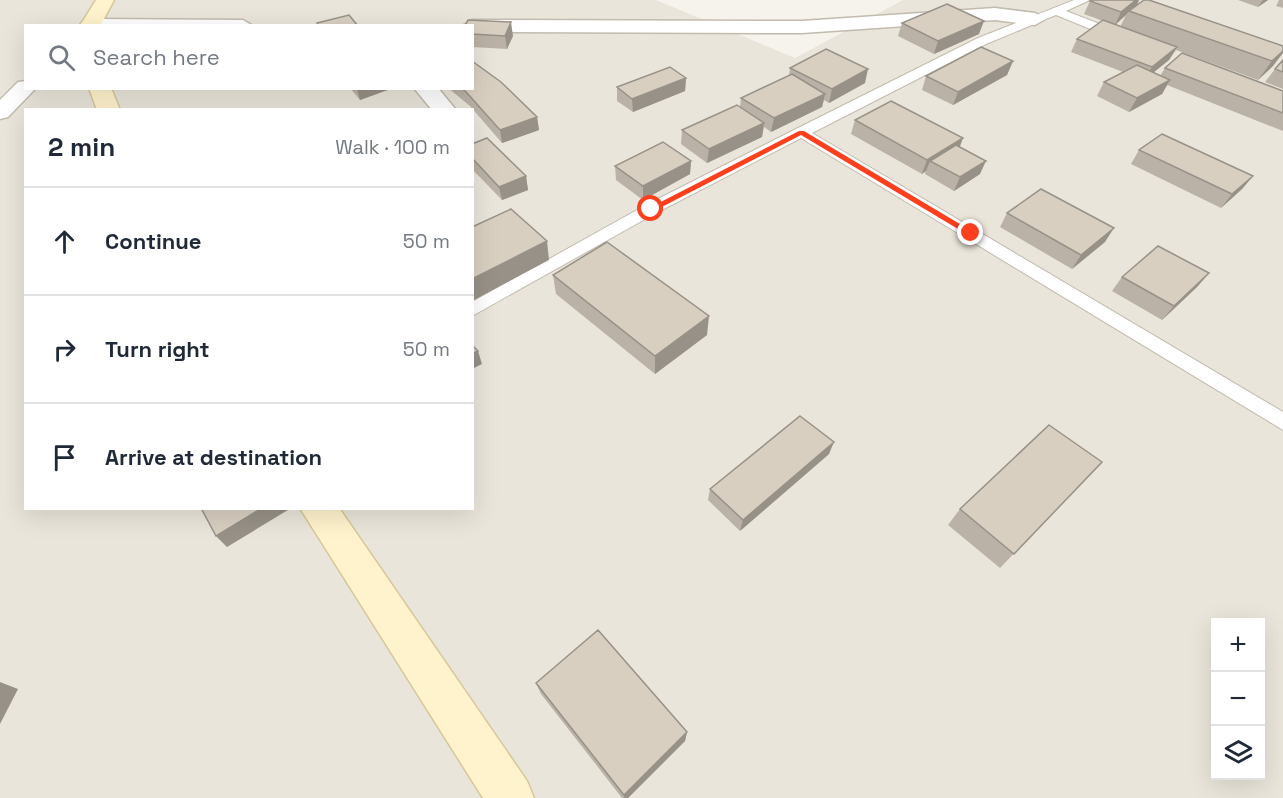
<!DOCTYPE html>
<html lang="en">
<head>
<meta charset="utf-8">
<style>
	:root { --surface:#fff; --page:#f2f2f3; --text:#1f2937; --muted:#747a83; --line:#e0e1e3 }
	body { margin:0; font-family:"Space Grotesk",sans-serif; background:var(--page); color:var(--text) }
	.controls { position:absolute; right:18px; bottom:18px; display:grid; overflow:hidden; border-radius:0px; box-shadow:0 6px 24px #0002 }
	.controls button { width:54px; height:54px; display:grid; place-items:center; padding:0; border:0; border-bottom:2px solid var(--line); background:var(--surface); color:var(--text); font:30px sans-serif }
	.stop { position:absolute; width:18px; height:18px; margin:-14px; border:4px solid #fc3f1d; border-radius:50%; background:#fff }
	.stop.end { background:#fc3f1d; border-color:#fff; box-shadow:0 2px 6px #0008 }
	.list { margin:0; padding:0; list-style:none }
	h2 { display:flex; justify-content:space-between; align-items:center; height:78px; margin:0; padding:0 24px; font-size:26px }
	h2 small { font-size:20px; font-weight:400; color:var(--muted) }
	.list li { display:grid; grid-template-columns:39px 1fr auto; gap:18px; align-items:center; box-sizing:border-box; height:108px; padding:0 24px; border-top:2px solid var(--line) }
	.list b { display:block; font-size:22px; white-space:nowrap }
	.list em { font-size:20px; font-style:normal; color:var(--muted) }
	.icon { flex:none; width:33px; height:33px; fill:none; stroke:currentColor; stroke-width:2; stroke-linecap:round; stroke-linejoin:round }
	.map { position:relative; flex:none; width:1283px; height:798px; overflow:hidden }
	.search { position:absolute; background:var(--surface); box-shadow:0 6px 24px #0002; left:24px; top:24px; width:450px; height:66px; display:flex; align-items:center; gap:15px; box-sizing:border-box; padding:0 21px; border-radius:0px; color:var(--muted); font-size:22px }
	.panel { position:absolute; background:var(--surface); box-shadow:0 6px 24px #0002; left:24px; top:108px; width:450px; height:402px; border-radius:0px }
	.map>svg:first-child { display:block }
	.residential { fill:#eae5da; fill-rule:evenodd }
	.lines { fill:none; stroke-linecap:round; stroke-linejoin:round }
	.lane-casing { stroke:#c2bbae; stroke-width:2 }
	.street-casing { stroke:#c2bbae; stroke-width:3 }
	.secondary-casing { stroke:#d6c79b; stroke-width:3 }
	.lane { fill:#fff; fill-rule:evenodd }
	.street { fill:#fff; fill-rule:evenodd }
	.secondary { fill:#fff3cd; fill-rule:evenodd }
	.wall { fill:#bab2a6; fill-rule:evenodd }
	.shaded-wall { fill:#979187 }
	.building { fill:#d8cfc1; stroke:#979187; stroke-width:1.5 }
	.route { fill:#fc3f1d }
</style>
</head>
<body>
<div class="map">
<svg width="1283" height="798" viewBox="0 0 1283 798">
	<rect width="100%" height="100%" fill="#f6f3ec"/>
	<path class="residential" d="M0 0H656L795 58 903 0H1283V798H0ZM26 26H472V88H26ZM26 110H472V508H26ZM1216 622H1260V776H1216Z"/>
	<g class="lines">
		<g class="lane-casing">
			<path id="lane" d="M1074 0H1090L1066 11 1123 33V39H1115L1056 15 986 44 812 133 1283 412V430L801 138 656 213 472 316V302L646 205 796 129 978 38Z"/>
		</g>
		<g class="street-casing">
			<path id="street" d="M995 8 1035 13 1045 19 1035 25 995 20 802 33 472 32V26H462L472 20 802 21Z
				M90 19 243 20 253 26 80 25 83 21Z
				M26 81V88H36L8 117 0 119V100L18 82Z
				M414 88H438L456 110H432Z"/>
		</g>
		<g class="secondary-casing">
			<path id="secondary" d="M96 0H114L100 26H80Z
				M89 88H111L120 110H97Z
				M300 508H339L527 781 534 798H483Z"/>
		</g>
		<use href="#lane" class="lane"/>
		<use href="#street" class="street"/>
		<use href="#secondary" class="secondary"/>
	</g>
	<path class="wall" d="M1092 0H1139L1137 5 1283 46 1273 66 1258 80 1176 50 1169 60 1153 73 1160 76 1165 68 1283 91V131L1167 85 1162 94 1129 112 1097 96 1104 82 1123 72 1071 52 1077 39 1103 21 1084 14 1090 1ZM1126 15 1120 27 1115 25Z
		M1238 0H1268L1258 7Z
		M1279 0H1283V8L1276 6Z
		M902 23 979 34 934 54 898 36Z
		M472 26 513 36 507 49 472 47Z
		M1283 60V89L1265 82 1275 69Z
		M1013 61 1007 75 953 105 922 90 926 76Z
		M790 68 865 83 829 103 824 100 822 107 771 132 764 127 762 137 707 163 681 144 682 130 740 107 741 98 789 76Z
		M686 78 685 91 633 112 617 101V87Z
		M350 88H393L360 100Z
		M448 88H472L537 117 539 130 502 143 470 106Z
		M855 120 960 147 980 174 954 191 925 174 926 171 922 174 851 134Z
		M472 144 526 176 528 190 502 200 472 169Z
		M1139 150 1253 176 1242 189 1221 208 1131 164Z
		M691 161 690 174 643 200 616 180 615 166Z
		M1007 213 1105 242 1072 269 1000 227Z
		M1209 273 1197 287 1162 320 1112 291 1122 277Z
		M553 275 707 335 655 374 556 294Z
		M829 454 740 531 708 500 710 489Z
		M1102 462 1000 568 948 525 960 509Z
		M536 683 687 732 685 741 628 798H622L541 694Z"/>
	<path class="shaded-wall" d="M1136 0H1139L1135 9 1129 11 1126 15 1115 25 1121 12Z
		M1263 0H1268L1258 7Z
		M984 21 979 34 934 54 938 41Z
		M511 22 513 36 507 49 505 36Z
		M1177 47 1169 60 1144 80 1152 67Z
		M1283 51V53L1273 66 1258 80 1272 61Z
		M1013 61 1007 75 953 105 958 92Z
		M868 69 865 83 829 103 832 89Z
		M686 78 685 91 633 112 632 99Z
		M1170 80 1162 94 1129 112 1137 98Z
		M357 88H393L360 100Z
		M825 94 822 107 771 132 774 118Z
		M537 117 539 130 502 143 500 130Z
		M764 123 762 137 707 163 709 149Z
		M963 138 958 152 930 161 926 171 922 174 927 160Z
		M691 161 690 174 643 200V186Z
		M986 161 980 174 954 191 960 177Z
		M526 176 528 190 502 200 499 187Z
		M1253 176 1242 189 1221 208 1232 194Z
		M1114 228 1105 242 1072 269 1081 255Z
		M547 241 549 260 472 301V279Z
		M1209 273 1197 287 1162 320 1174 306Z
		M709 316 707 335 655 374V356Z
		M478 351 482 364 472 369V354Z
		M834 442 829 454 740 531 743 520Z
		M262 508H288V510L227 547 216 536Z
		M0 682 18 689 0 724Z
		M687 732 685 741 628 798H624V795Z"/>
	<path class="building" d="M1092 0H1136L1121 12 1090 1Z
		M1144 0H1149L1283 46V51L1272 61 1129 11Z
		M947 4 984 21 938 41 902 23Z
		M349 15 358 26H319L317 23Z
		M468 20 511 22 505 36 472 34V26H465Z
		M1103 20 1177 47 1152 67 1077 39Z
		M981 47 1013 61 958 92 926 76Z
		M826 49 868 69 832 89 790 68Z
		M1182 53 1283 91V113L1165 68Z
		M1283 60V72L1275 69Z
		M472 61 501 82 537 117 500 130 467 93 462 88H472Z
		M1137 65 1170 80 1137 98 1104 82Z
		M670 67 686 78 632 99 617 87Z
		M792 74 825 94 774 118 741 98Z
		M891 101 963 138 927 160 855 120Z
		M737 105 764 123 709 149 682 130Z
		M1162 134 1253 176 1232 194 1139 150Z
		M487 138 526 176 499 187 472 158V144Z
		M663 142 691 161 643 186 615 166Z
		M956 145 986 161 960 177 930 161Z
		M1041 189 1114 228 1081 255 1007 213Z
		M511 209 547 241 472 279V227Z
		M607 242 709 316 655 356 553 275Z
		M1158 246 1209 273 1174 306 1122 277Z
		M472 345 478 351 472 354Z
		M800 416 834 442 743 520 710 489Z
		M1049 425 1102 462 1014 554 960 509Z
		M201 508H262L216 536Z
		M598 630 687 732 624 795 536 683Z"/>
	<path class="route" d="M799 131H804L975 233 968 235 801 135 654 211 647 209Z"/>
</svg>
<div class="controls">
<button>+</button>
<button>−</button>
<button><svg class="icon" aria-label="layers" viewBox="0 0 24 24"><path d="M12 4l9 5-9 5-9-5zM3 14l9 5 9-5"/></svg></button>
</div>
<div class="stop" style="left:651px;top:209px"></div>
<div class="stop end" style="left:971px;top:233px"></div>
<div class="search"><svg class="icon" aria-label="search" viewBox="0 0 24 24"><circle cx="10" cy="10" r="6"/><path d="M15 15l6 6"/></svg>Search here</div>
<section class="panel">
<h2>2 min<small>Walk · 100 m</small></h2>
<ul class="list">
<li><svg class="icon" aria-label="ahead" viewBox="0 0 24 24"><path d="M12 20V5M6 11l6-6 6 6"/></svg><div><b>Continue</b></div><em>50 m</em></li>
<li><svg class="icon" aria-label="right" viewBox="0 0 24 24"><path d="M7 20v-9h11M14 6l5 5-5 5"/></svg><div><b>Turn right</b></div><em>50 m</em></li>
<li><svg class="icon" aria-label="arrive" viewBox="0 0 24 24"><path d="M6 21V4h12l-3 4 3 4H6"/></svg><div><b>Arrive at destination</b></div></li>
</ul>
</section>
</div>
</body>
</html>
